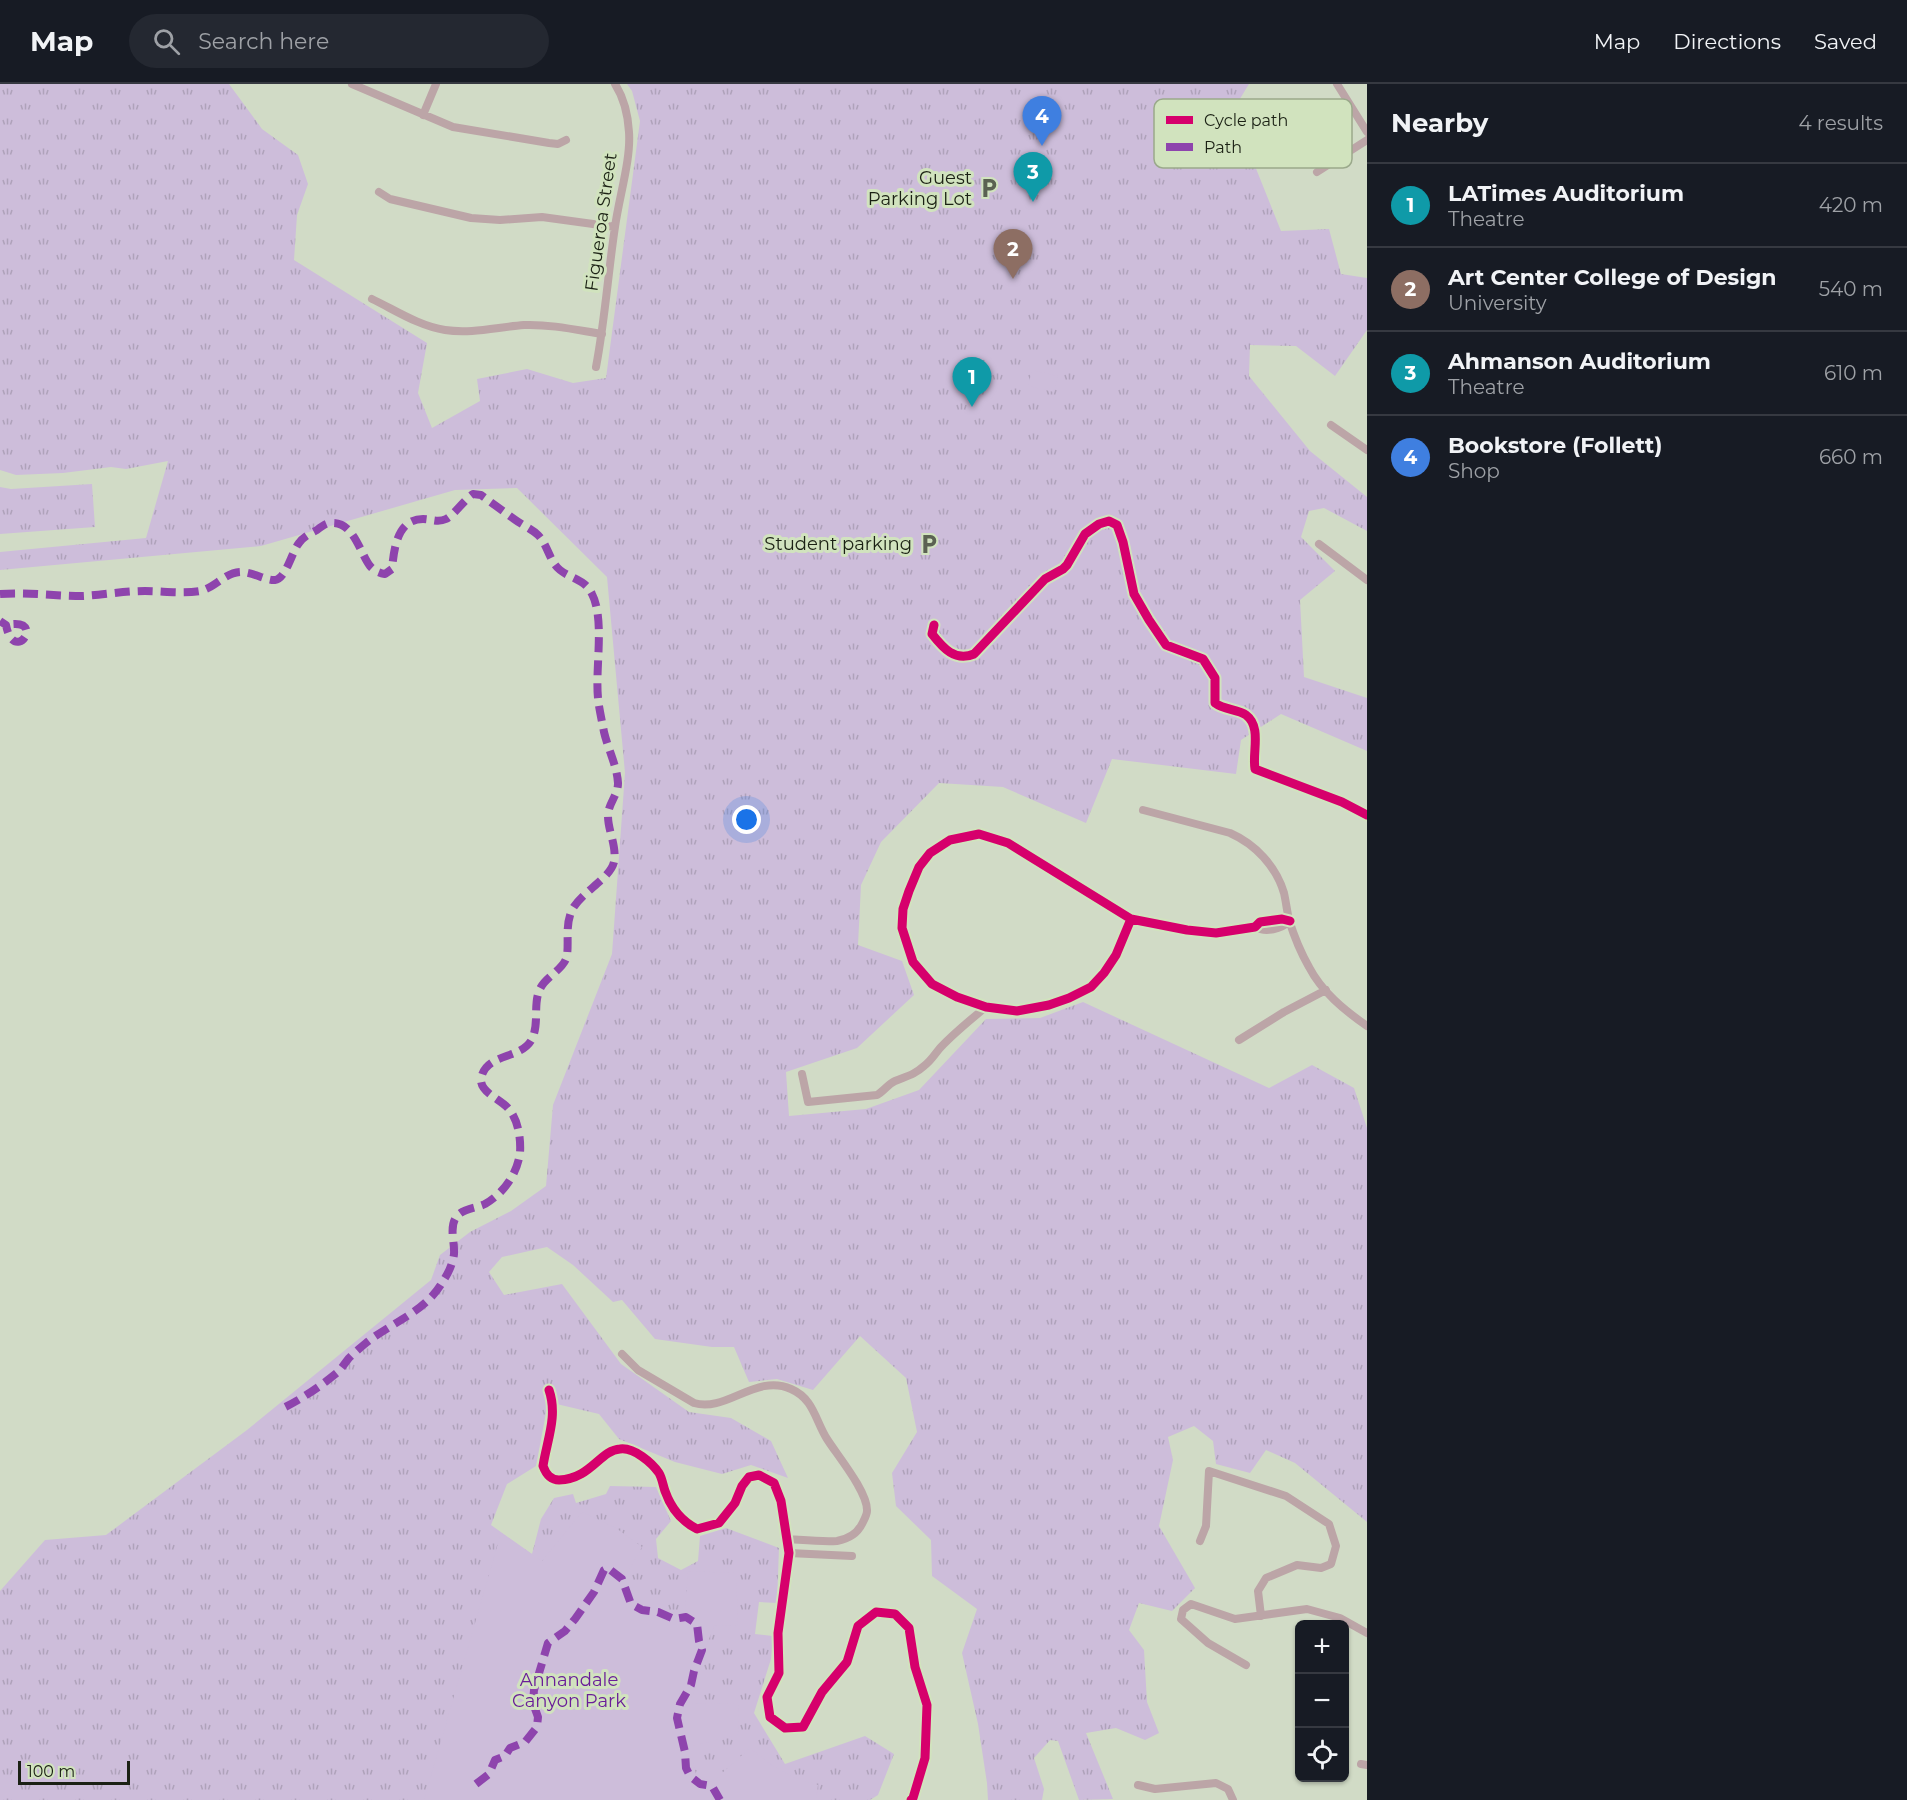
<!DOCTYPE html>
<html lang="en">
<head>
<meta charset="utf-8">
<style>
	:root { --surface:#171b24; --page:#242831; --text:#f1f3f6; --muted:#9ea1a6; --line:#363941; --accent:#8c9099 }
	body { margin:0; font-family:Montserrat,sans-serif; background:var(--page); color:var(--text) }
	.controls { position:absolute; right:18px; bottom:18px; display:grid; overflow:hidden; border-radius:9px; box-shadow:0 2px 4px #0004 }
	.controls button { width:54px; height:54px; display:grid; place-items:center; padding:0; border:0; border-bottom:2px solid var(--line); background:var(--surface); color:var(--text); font:30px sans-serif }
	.scale { position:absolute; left:18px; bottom:15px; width:112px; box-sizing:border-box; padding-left:6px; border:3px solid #1b2114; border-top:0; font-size:16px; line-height:21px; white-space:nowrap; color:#1b2114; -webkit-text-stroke:4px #d1e3be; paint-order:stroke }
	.you { position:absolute; left:747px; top:736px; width:21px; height:21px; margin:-15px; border:4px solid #fff; border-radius:50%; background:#1a73e8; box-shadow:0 0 0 9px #1a73e833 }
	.badge { display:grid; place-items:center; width:39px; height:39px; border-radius:50%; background:var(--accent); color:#fff; font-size:20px; font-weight:700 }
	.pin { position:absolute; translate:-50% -50px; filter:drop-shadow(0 2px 3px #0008) }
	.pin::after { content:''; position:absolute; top:32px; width:21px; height:18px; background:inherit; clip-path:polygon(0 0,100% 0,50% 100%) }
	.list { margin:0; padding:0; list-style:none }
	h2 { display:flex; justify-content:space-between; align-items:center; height:78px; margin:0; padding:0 24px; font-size:26px }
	h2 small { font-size:20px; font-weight:400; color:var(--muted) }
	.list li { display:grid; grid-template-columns:39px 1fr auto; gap:18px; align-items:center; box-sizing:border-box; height:84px; padding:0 24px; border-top:2px solid var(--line) }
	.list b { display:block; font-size:22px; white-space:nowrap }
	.list p { margin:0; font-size:20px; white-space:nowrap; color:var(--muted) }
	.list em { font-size:20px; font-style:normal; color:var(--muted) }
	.icon { flex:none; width:33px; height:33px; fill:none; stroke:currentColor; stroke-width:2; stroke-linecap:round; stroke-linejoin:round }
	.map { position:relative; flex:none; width:1367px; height:1716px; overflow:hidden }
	header { display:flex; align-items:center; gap:36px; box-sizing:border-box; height:84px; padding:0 30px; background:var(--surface); border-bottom:2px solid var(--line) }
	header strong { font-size:28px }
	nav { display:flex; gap:33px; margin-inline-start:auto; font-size:21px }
	.search { width:420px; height:54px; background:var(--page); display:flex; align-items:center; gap:15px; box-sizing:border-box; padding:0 21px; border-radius:33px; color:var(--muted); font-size:22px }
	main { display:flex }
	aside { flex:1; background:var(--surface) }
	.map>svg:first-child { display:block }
	.grass { fill:url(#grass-tufts) }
	.park { fill:#cdbdda }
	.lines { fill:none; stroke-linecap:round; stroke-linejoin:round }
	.street { stroke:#bca5a7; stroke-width:8 }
	.quiet { stroke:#8e44ad; stroke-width:8; stroke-dasharray:15 8; stroke-linecap:butt }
	.cycleway-casing { stroke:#d1e3be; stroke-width:13 }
	.cycleway { stroke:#d6006c; stroke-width:9 }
	.labels { text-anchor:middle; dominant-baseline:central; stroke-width:6; stroke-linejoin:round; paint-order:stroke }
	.poi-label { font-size:18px; fill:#1b2114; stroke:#d1e3be; text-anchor:end }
	.street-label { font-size:18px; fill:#1b2114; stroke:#d1e3be }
	.park-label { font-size:18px; fill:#6a1d99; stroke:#d1e3be }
	.key { fill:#d1e3be; stroke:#9aa98b; stroke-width:1.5 }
	.key-label { font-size:16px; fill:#1b2114 }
</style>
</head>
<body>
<header>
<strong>Map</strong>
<div class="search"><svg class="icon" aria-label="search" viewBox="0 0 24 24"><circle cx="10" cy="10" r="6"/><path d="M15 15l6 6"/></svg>Search here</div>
<nav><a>Map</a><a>Directions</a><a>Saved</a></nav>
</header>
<main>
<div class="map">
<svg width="1367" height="1716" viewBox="0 0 1367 1716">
	<defs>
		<pattern id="grass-tufts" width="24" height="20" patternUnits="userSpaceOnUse" patternTransform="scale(1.5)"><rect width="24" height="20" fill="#cdbdda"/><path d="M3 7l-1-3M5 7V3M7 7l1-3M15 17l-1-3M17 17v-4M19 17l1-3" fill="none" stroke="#afa2ba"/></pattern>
	</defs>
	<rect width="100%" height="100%" fill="#d1dbc6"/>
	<path class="grass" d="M0 0H229L262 45 298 71 308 100 297 131 294 176 427 259 418 309 432 344 480 317 477 295 527 285 573 299 606 294 640 37 632 7 627 0H1249L1238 18 1241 47 1281 147 1329 145 1341 190 1367 194V246L1335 292 1296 262 1250 261 1249 292 1310 367 1367 413V447L1324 424 1309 427 1301 453 1335 487 1300 516 1304 593 1367 614V667L1281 630 1241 656 1236 690 1112 675 1086 739 1003 703 939 699 881 758 861 801 858 861 902 877 914 911 857 964 786 988 789 1032 866 1025 919 1006 986 935 1040 934 1083 918 1269 1004 1312 981 1354 1004 1367 1044V1438L1295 1379 1266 1366 1250 1389 1216 1380 1213 1357 1194 1342 1168 1353 1173 1376 1159 1442 1195 1504 1172 1527 1139 1519 1129 1546 1144 1566 1147 1618 1159 1649 1145 1656 1116 1644 1086 1649 1113 1715 1079 1716 1058 1657 1050 1656 1034 1674 1044 1705 1042 1716H988L987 1699 978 1640 962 1569 977 1525 932 1492 931 1456 896 1422 892 1389 917 1348 906 1294 860 1252 813 1306 777 1295 749 1298 734 1263H712L655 1255 622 1216 613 1218 573 1181 547 1163 502 1173 489 1188 504 1211 562 1200 621 1280 689 1328 731 1334 771 1357 788 1394 751 1381 722 1390 675 1378 619 1355 599 1330 548 1318 536 1382 507 1400 491 1441 532 1470 541 1435 554 1414 573 1410 576 1419 606 1410 610 1402 656 1403 671 1437 656 1455 658 1474 681 1486 698 1477 700 1452 726 1444 779 1464 777 1519 759 1518 755 1550 773 1552 771 1575 754 1629 785 1680 865 1652 894 1670 878 1711 870 1716H0V1507L45 1456 106 1451 247 1346 431 1196 440 1171 470 1148 511 1127 546 1102 553 1021 612 870 625 689 607 493 517 404 455 406 261 462 0 486V468L146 454 168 377 126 385 111 383 63 389 16 391 0 386Z
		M92 400 95 443 0 450V403L11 405Z"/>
	<path class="park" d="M1032 286 1058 292 1054 308 1028 302Z
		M582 1428 616 1444 642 1463 625 1493C628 1500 630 1509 634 1515 642 1526 672 1530 685 1529L688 1487 736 1489 738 1541 714 1542 702 1573 696 1602 689 1620 738 1619 739 1650 693 1662V1678L696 1690 712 1698 750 1664 773 1682 793 1693 818 1701 816 1716H424L501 1449 542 1477Z"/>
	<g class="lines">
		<path class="street" d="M352 0 453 43 549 59 558 60 566 56
			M1337 0 1367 48
			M423 31 436 0
			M1317 88 1367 56
			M379 108 390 115 471 134 500 136 542 133 615 143
			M372 215C395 226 419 242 445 246 472 250 497 243 524 241 550 240 577 246 602 250
			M596 283C605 236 608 189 615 143 619 113 631 76 629 48 628 31 624 14 615 0
			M1331 341 1367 366
			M1319 460 1367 496
			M934 541 932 550C943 564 955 578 974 570L1045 495 1063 485 1067 481 1085 450 1099 440 1109 437 1117 441 1123 458 1134 510 1149 536 1166 561 1203 575 1215 594V619C1224 626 1238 625 1246 631 1262 643 1252 668 1255 685L1342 718 1367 731
			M1143 726 1230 749C1255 760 1276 782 1284 809 1286 818 1287 827 1289 836 1294 852 1301 869 1309 883 1322 908 1344 926 1367 942
			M1131 835 1116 871 1104 889 1091 903 1069 914 1049 921 1017 927 986 923 957 913 932 900 913 878 902 844 903 825 909 807 919 783 930 769 950 756 979 750 1008 759 1131 835 1187 846 1216 849 1255 843 1260 838 1282 835 1290 837
			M1255 843C1266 849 1281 845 1290 837
			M1239 956 1284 928 1326 906
			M802 990 808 1018 877 1011C884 1007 888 1000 895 997 907 992 914 991 924 982 931 977 935 970 940 964 954 949 970 936 986 923
			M622 1270 638 1286 694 1319C726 1329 756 1289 791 1305 814 1315 815 1336 827 1355 837 1371 868 1408 867 1427 867 1431 864 1436 862 1440 857 1450 848 1455 837 1457 821 1458 803 1456 786 1455
			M549 1306C558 1332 547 1356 543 1382 546 1390 550 1396 559 1396 591 1395 600 1366 620 1365 634 1363 652 1379 659 1389 662 1394 663 1401 665 1407 671 1424 681 1437 697 1445L719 1439 735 1419 742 1402 749 1393 759 1391 774 1399 781 1417 789 1469 778 1549 779 1589 767 1613 770 1633 785 1644 803 1643 822 1608 847 1578 858 1542 876 1528 895 1530 909 1544 915 1583 927 1621 925 1674 913 1714 911 1716
			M1200 1457 1206 1442 1209 1387 1286 1412 1329 1440 1336 1462 1331 1480 1321 1484 1297 1481 1266 1494 1258 1507 1261 1532
			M789 1469 852 1472
			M1246 1581 1208 1559 1181 1535 1183 1526 1191 1520 1235 1535 1307 1525 1340 1534 1367 1549
			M1361 1680 1367 1681
			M1138 1701 1155 1705 1216 1699 1228 1705 1233 1716"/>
		<path class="quiet" d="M0 510C28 508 54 512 82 512 103 511 124 507 145 507 163 507 182 510 200 507 215 504 224 489 240 488 253 488 267 497 275 496 286 495 292 467 299 459 303 453 311 449 317 446 322 442 327 438 333 439 354 439 360 469 370 482 374 487 380 489 385 490L392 485C394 465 397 435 423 435 431 435 438 439 446 435 455 430 463 417 473 410L481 411C492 419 503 427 514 435 522 441 532 445 538 451 548 461 549 477 560 486 571 495 585 495 592 510 605 535 595 584 598 614 599 625 602 637 604 648 608 665 617 682 618 699 618 712 608 719 608 732 608 747 617 762 614 778 610 795 581 808 572 826 565 841 569 856 567 872 564 885 547 892 541 903 532 919 540 938 532 955 522 975 489 969 482 991 476 1007 499 1014 508 1024 518 1035 521 1054 520 1069 517 1090 504 1109 485 1120 477 1124 465 1124 458 1131 448 1141 455 1158 454 1170 453 1179 448 1190 443 1197 426 1228 392 1238 366 1259 360 1264 354 1269 349 1274 345 1279 342 1284 338 1288 321 1302 299 1317 279 1326
			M0 537 6 541C14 583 48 532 6 541
			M476 1700 489 1690 495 1676 505 1672 510 1664 525 1658 537 1643 538 1633 533 1619 534 1606 548 1559 565 1547 575 1535 594 1508 604 1486 608 1484 622 1495 631 1520 642 1526 658 1528 674 1535 686 1533 697 1540 699 1557 702 1566 694 1587 691 1601 680 1620 677 1634 685 1668 686 1684 690 1692 700 1700 712 1702 720 1716"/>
		<g class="cycleway-casing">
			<path id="cycleway" d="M934 541 932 550C943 564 955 578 974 570L1045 495 1063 485 1067 481 1085 450 1099 440 1109 437 1117 441 1123 458 1134 510 1149 536 1166 561 1203 575 1215 594V619C1224 626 1238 625 1246 631 1262 643 1252 668 1255 685L1342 718 1367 731
				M1131 835 1116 871 1104 889 1091 903 1069 914 1049 921 1017 927 986 923 957 913 932 900 913 878 902 844 903 825 909 807 919 783 930 769 950 756 979 750 1008 759 1131 835 1187 846 1216 849 1255 843 1260 838 1282 835 1290 837
				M549 1306C558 1332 547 1356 543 1382 546 1390 550 1396 559 1396 591 1395 600 1366 620 1365 634 1363 652 1379 659 1389 662 1394 663 1401 665 1407 671 1424 681 1437 697 1445L719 1439 735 1419 742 1402 749 1393 759 1391 774 1399 781 1417 789 1469 778 1549 779 1589 767 1613 770 1633 785 1644 803 1643 822 1608 847 1578 858 1542 876 1528 895 1530 909 1544 915 1583 927 1621 925 1674 913 1714 911 1716"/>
		</g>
		<use href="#cycleway" class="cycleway"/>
	</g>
	<defs>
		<g id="parking-bare" transform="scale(1.62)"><path d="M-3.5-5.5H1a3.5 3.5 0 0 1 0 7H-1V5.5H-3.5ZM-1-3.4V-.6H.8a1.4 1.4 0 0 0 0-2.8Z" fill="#5b6252" stroke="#d1e3be" stroke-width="2.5" paint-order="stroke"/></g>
	</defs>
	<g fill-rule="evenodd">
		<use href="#parking-bare" x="989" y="104"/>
		<use href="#parking-bare" x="929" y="460"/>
	</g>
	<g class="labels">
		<g class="poi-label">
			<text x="972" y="94">Guest<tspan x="972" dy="21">Parking Lot</tspan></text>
			<text x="912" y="460">Student parking</text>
		</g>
		<g class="street-label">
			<text transform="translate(601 138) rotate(-82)">Figueroa Street</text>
		</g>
		<g class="park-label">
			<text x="569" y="1596">Annandale<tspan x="569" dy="21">Canyon Park</tspan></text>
		</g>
	</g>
	<rect x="1154" y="15" width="198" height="69" rx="9" class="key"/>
	<rect x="1166" y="32" width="27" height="8" fill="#d6006c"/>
	<rect x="1166" y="59" width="27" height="8" fill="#8e44ad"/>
	<g class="key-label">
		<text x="1204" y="42">Cycle path</text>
		<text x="1204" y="69">Path</text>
	</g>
</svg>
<div class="controls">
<button>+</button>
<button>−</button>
<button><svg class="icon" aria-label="locate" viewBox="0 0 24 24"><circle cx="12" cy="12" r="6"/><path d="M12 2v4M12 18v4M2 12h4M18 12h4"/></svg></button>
</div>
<div class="scale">100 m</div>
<div class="you"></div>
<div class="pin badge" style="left:972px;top:323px;background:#0f9aa8">1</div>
<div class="pin badge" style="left:1013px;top:195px;background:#8d6e63">2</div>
<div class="pin badge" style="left:1033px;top:118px;background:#0f9aa8">3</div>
<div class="pin badge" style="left:1042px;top:62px;background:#3f7fe0">4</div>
</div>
<aside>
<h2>Nearby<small>4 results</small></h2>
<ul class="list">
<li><span class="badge" style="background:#0f9aa8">1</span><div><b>LATimes Auditorium</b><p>Theatre</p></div><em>420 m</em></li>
<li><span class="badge" style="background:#8d6e63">2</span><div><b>Art Center College of Design</b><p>University</p></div><em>540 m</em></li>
<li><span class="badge" style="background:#0f9aa8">3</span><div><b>Ahmanson Auditorium</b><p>Theatre</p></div><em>610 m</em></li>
<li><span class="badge" style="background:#3f7fe0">4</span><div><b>Bookstore (Follett)</b><p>Shop</p></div><em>660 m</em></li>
</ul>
</aside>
</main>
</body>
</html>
